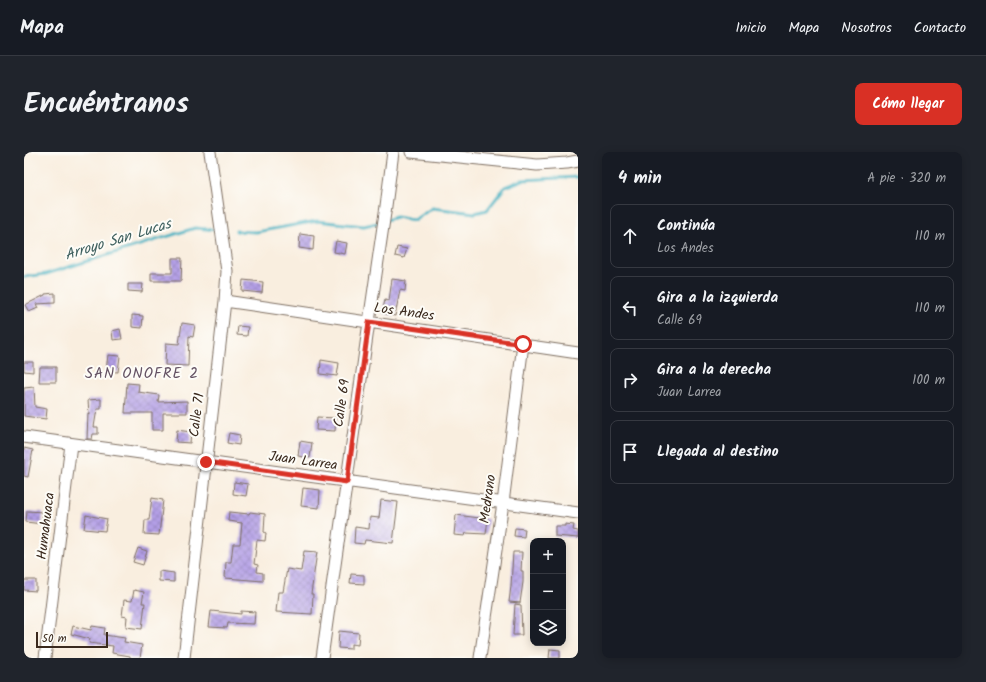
<!DOCTYPE html>
<html lang="es">
<head>
<meta charset="utf-8">
<style>
	:root { --surface:#171b24; --page:#20242c; --text:#f1f3f6; --muted:#9ea1a6; --line:#363941; --accent:#d93025 }
	body { margin:0; font-family:Kalam,sans-serif; background:var(--page); color:var(--text) }
	.controls { position:absolute; right:12px; bottom:12px; display:grid; overflow:hidden; border-radius:8px; box-shadow:0 2px 10px #0003 }
	.controls button { width:36px; height:36px; display:grid; place-items:center; padding:0; border:0; border-bottom:1px solid var(--line); background:var(--surface); color:var(--text); font:20px sans-serif }
	.scale { position:absolute; left:12px; bottom:10px; width:72px; box-sizing:border-box; padding-left:4px; border:2px solid #3b2a1e; border-top:0; font-size:11px; line-height:14px; white-space:nowrap; color:#3b2a1e; -webkit-text-stroke:3px #fdfcf7; paint-order:stroke }
	.stop { position:absolute; width:12px; height:12px; margin:-9px; border:3px solid #d93025; border-radius:50%; background:#fff }
	.stop.end { background:#d93025; border-color:#fff; box-shadow:0 1px 4px #0008 }
	.list { margin:0; padding:0; list-style:none }
	h2 { display:flex; justify-content:space-between; align-items:center; height:52px; margin:0; padding:0 16px; font-size:17px }
	h2 small { font-size:13px; font-weight:400; color:var(--muted) }
	.list li { display:grid; grid-template-columns:26px 1fr auto; gap:12px; align-items:center; box-sizing:border-box; height:64px; margin:0 8px 8px; padding:0 8px; border:1px solid var(--line); border-radius:8px }
	.list b { display:block; font-size:15px; white-space:nowrap }
	.list p { margin:0; font-size:13px; white-space:nowrap; color:var(--muted) }
	.list em { font-size:13px; font-style:normal; color:var(--muted) }
	.icon { flex:none; width:22px; height:22px; fill:none; stroke:currentColor; stroke-width:2; stroke-linecap:round; stroke-linejoin:round }
	.map { position:relative; flex:none; width:554px; height:506px; overflow:hidden; border-radius:8px }
	header { display:flex; align-items:center; gap:24px; box-sizing:border-box; height:56px; padding:0 20px; background:var(--surface); border-bottom:1px solid var(--line) }
	header strong { font-size:19px }
	nav { display:flex; gap:22px; margin-inline-start:auto; font-size:14px }
	.intro { display:flex; align-items:center; justify-content:space-between; box-sizing:border-box; height:96px; padding:0 24px }
	h1 { margin:0; font-size:28px }
	.button { padding:10px 18px; border-radius:8px; background:var(--accent); color:#fff; font-size:14px; font-weight:700 }
	main { display:flex; gap:24px; padding:0 24px }
	aside { flex:1; background:var(--surface); border-radius:8px; box-shadow:0 2px 10px #0003 }
	.map>svg:first-child { display:block }
	.lines { fill:none; stroke-linecap:round; stroke-linejoin:round }
	.stream { stroke:#44b1c1; stroke-width:3 }
	.building { fill:url(#building-cross-hatch) }
	.minor-casing { stroke:#7e6f62; stroke-width:13 }
	.minor { stroke:#fff; stroke-width:11 }
	.route { stroke:#d93025; stroke-width:5 }
	.labels { text-anchor:middle; dominant-baseline:central; stroke-width:4; stroke-linejoin:round; paint-order:stroke }
	.street-label { font-size:14px; fill:#3b2a1e; stroke:#fdfcf7 }
	.water-label { font-size:15px; font-style:italic; fill:#3f605f; stroke:#fdfcf7 }
	.neighbourhood-label { font-size:15px; letter-spacing:1px; fill:#655364; stroke:#fdfcf7 }
</style>
</head>
<body>
<header>
<strong>Mapa</strong>
<nav><a>Inicio</a><a>Mapa</a><a>Nosotros</a><a>Contacto</a></nav>
</header>
<div class="intro"><h1>Encuéntranos</h1><a class="button">Cómo llegar</a></div>
<main>
<div class="map">
<svg width="554" height="506" viewBox="0 0 554 506">
	<defs>
		<pattern id="building-cross-hatch" width="8" height="8" patternUnits="userSpaceOnUse"><rect width="8" height="8" fill="#b39fe6"/><path d="M0 0l8 8M0 8l8-8" fill="none" stroke="#9382ba"/></pattern>
	</defs>
	<rect width="100%" height="100%" fill="#fdfcf7"/>
	<filter id="ink" filterUnits="userSpaceOnUse"><feTurbulence type="fractalNoise" baseFrequency=".025" numOctaves="2"/><feDisplacementMap in="SourceGraphic" scale="8" xChannelSelector="R" yChannelSelector="G"/><feConvolveMatrix kernelMatrix="1 2 1 2 8 2 1 2 1" color-interpolation-filters="sRGB"/></filter>
	<filter id="wash" filterUnits="userSpaceOnUse"><feTurbulence type="fractalNoise" baseFrequency=".012" numOctaves="4" result="noise"/><feDisplacementMap in="SourceGraphic" scale="16" xChannelSelector="R" yChannelSelector="G"/><feGaussianBlur stdDeviation="0.9" result="paint"/><feColorMatrix in="noise" values="0 0 0 0 0 0 0 0 0 0 0 0 0 0 0 0 0 1.4 0 .05"/><feComposite in="paint" operator="in"/></filter>
	<g filter="url(#wash)">
		<rect width="100%" height="100%" fill="#f9eedf"/>
		<g class="lines">
			<path class="stream" d="M362 68 372 65 390 68 408 56 451 61 463 58 481 35 498 28 554 25
				M212 79 232 80 293 69 340 74 357 70
				M0 125 22 122 171 76 194 78"/>
		</g>
		<g id="blocks">
			<path class="building" d="M276 82 290 84 289 98 275 96Z
				M312 89 323 91 321 102 310 100Z
				M373 95 383 97 380 106 371 104Z
				M148 106H158L157 129H127V121H148Z
				M368 127 382 129 381 139 376 138 371 164 358 161 361 148 365 149Z
				M219 128 239 130 238 141 218 139Z
				M104 132H119L118 140 104 139Z
				M31 141V151L12 152 14 156 5 160 1 153 21 143V142Z
				M108 163 119 164 118 176 108 175Z
				M158 171 171 173 169 185 165 184 164 214 141 213 142 191 155 192Z
				M214 174 224 175 223 184 213 183Z
				M96 177 98 187 89 188 88 179Z
				M84 203 96 204 94 220 82 219Z
				M297 208 315 211 313 224 296 222Z
				M0 210H9V220L0 219Z
				M16 215H32V230H15Z
				M103 231 115 232 114 240 135 243 134 250 163 249V261H139V278H128V261H101Z
				M10 235 11 255 23 257 22 267 0 264V236Z
				M77 247V257H73L70 275H74V282H69L68 287H63L64 261 65 262 64 248Z
				M293 265 312 266 311 279 292 278Z
				M153 278 167 280 166 291 152 290Z
				M205 281 216 283 215 293 203 291Z
				M276 289 288 291 286 306 274 304Z
				M0 296 9 298 4 325 0 324Z
				M210 330 224 332 222 344 209 342Z
				M279 336 296 338 295 356 277 354Z
				M128 346 139 348 135 383 120 382 121 368H125Z
				M357 348 374 350 369 391 341 388 340 392 330 391 331 375 345 377 346 365 355 366Z
				M3 359 19 360 18 372 2 370Z
				M205 360 225 362 226 360 241 362 240 380 242 381 241 389 233 388 230 412 234 413 233 420 239 421V429L201 426 202 410H207L209 392H216L218 371 204 369Z
				M62 363 83 367 81 379 60 377Z
				M432 363 464 367 462 382 442 381 441 384 430 383Z
				M541 372 550 373 549 378 554 379V386L531 384V374H541Z
				M491 376 501 377 500 385 490 384Z
				M114 396 123 399 119 413 109 410Z
				M280 399 293 400 287 442H289L288 462 252 460 254 440H259L263 417 277 419Z
				M489 400H498L497 419H499V430L496 451 485 450 487 434Z
				M135 419 150 421V430L135 429Z
				M327 422 340 423V432L326 431Z
				M0 428H12V439L0 438Z
				M110 438 120 440 118 451H121L118 477 102 475 103 465 98 464 100 448 108 449Z
				M491 452 497 453 498 483H489Z
				M187 459 217 462V459L231 460 230 472 204 471 203 476 185 475Z
				M49 474 67 478 68 474 81 476 80 483 101 486 100 490 118 493 116 506H106V504L88 501 89 494 65 491 66 487 47 482Z
				M315 479 335 481 334 493 327 492V497L314 496Z
				M526 497 536 498V506H525Z"/>
		</g>
	</g>
	<g filter="url(#ink)">
		<use href="#blocks" fill-opacity="0" stroke="#7e6f62" stroke-width="1"/>
		<g class="lines">
			<g class="minor-casing">
				<path id="minor" d="M387 0 513 13 543 11 554 9
					M201 149 554 201
					M0 285 554 361
					M21 506 47 292
					M160 506 201 149 203 119 186 0
					M298 506 345 170 362 54 369 0
					M456 506 479 351 499 192"/>
			</g>
			<use href="#minor" class="minor"/>
		</g>
	</g>
	<g class="lines" filter="url(#ink)">
		<path class="route" d="M182 310 323 330 345 170 499 192"/>
	</g>
	<g class="labels">
		<g class="street-label">
			<text transform="translate(380 160) rotate(8)">Los Andes</text>
			<text transform="translate(318 251) rotate(-82)">Calle 69</text>
			<text transform="translate(173 263) rotate(-83)">Calle 71</text>
			<text transform="translate(279 309) rotate(8)">Juan Larrea</text>
			<text transform="translate(464 347) rotate(-82)">Medrano</text>
			<text transform="translate(22 374) rotate(-83)">Humahuaca</text>
		</g>
		<g class="water-label">
			<text transform="translate(94 88) rotate(-17)">Arroyo San Lucas</text>
		</g>
		<g class="neighbourhood-label">
			<text x="118" y="222">SAN ONOFRE 2</text>
		</g>
	</g>
</svg>
<div class="controls">
<button>+</button>
<button>−</button>
<button><svg class="icon" aria-label="layers" viewBox="0 0 24 24"><path d="M12 4l9 5-9 5-9-5zM3 14l9 5 9-5"/></svg></button>
</div>
<div class="scale">50 m</div>
<div class="stop" style="left:499px;top:192px"></div>
<div class="stop end" style="left:182px;top:310px"></div>
</div>
<aside>
<h2>4 min<small>A pie · 320 m</small></h2>
<ul class="list">
<li><svg class="icon" aria-label="ahead" viewBox="0 0 24 24"><path d="M12 20V5M6 11l6-6 6 6"/></svg><div><b>Continúa</b><p>Los Andes</p></div><em>110 m</em></li>
<li><svg class="icon" aria-label="left" viewBox="0 0 24 24"><path d="M17 20v-9H6M10 6l-5 5 5 5"/></svg><div><b>Gira a la izquierda</b><p>Calle 69</p></div><em>110 m</em></li>
<li><svg class="icon" aria-label="right" viewBox="0 0 24 24"><path d="M7 20v-9h11M14 6l5 5-5 5"/></svg><div><b>Gira a la derecha</b><p>Juan Larrea</p></div><em>100 m</em></li>
<li><svg class="icon" aria-label="arrive" viewBox="0 0 24 24"><path d="M6 21V4h12l-3 4 3 4H6"/></svg><div><b>Llegada al destino</b></div></li>
</ul>
</aside>
</main>
</body>
</html>
